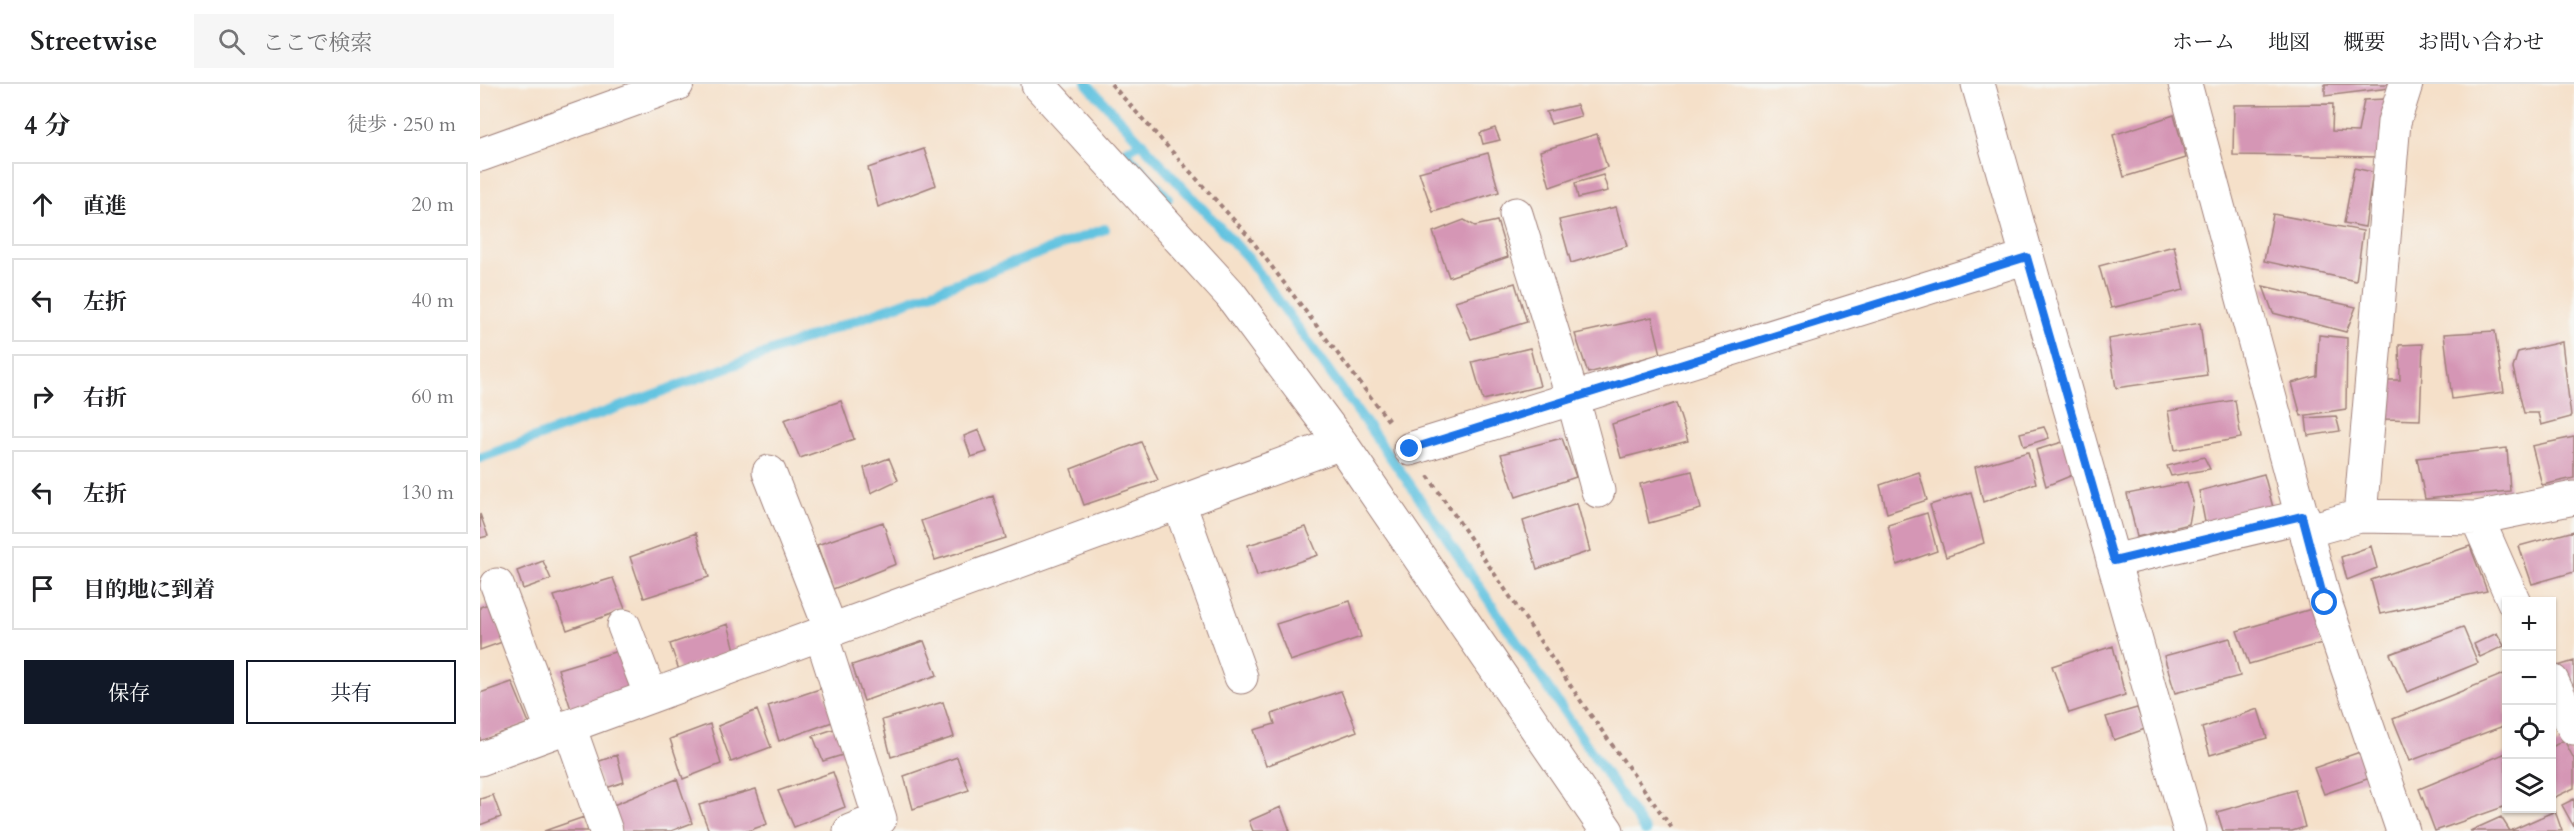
<!DOCTYPE html>
<html lang="ja">
<head>
<meta charset="utf-8">
<style>
	:root { --surface:#fff; --page:#f6f6f6; --text:#202124; --muted:#757577; --line:#e0e0e0; --accent:#111827 }
	body { margin:0; font-family:Cardo,"Noto Serif JP",serif; background:var(--page); color:var(--text) }
	.controls { position:absolute; right:18px; bottom:18px; display:grid; overflow:hidden; border-radius:0px; box-shadow:0 2px 4px #0004 }
	.controls button { width:54px; height:54px; display:grid; place-items:center; padding:0; border:0; border-bottom:2px solid var(--line); background:var(--surface); color:var(--text); font:30px sans-serif }
	.stop { position:absolute; width:18px; height:18px; margin:-14px; border:4px solid #1a73e8; border-radius:50%; background:#fff }
	.stop.end { background:#1a73e8; border-color:#fff; box-shadow:0 2px 6px #0008 }
	.list { margin:0; padding:0; list-style:none }
	h2 { display:flex; justify-content:space-between; align-items:center; height:78px; margin:0; padding:0 24px; font-size:26px }
	h2 small { font-size:20px; font-weight:400; color:var(--muted) }
	.list li { display:grid; grid-template-columns:39px 1fr auto; gap:18px; align-items:center; box-sizing:border-box; height:84px; margin:0 12px 12px; padding:0 12px; border:2px solid var(--line); border-radius:0px }
	.list b { display:block; font-size:22px; white-space:nowrap }
	.list em { font-size:20px; font-style:normal; color:var(--muted) }
	.actions { display:flex; gap:12px; padding:18px 24px }
	.actions a { flex:1; padding:14px 0; border:2px solid var(--accent); border-radius:0px; text-align:center; font-size:21px; color:var(--accent) }
	.actions .main { background:var(--accent); color:#fff }
	.icon { flex:none; width:33px; height:33px; fill:none; stroke:currentColor; stroke-width:2; stroke-linecap:round; stroke-linejoin:round }
	.map { position:relative; flex:none; width:2094px; height:747px; overflow:hidden }
	header { display:flex; align-items:center; gap:36px; box-sizing:border-box; height:84px; padding:0 30px; background:var(--surface); border-bottom:2px solid var(--line) }
	header strong { font-size:28px }
	nav { display:flex; gap:33px; margin-inline-start:auto; font-size:21px }
	.search { width:420px; height:54px; background:var(--page); display:flex; align-items:center; gap:15px; box-sizing:border-box; padding:0 21px; border-radius:0px; color:var(--muted); font-size:22px }
	main { display:flex }
	aside { flex:1; background:var(--surface) }
	.map>svg:first-child { display:block }
	.lines { fill:none; stroke-linecap:round; stroke-linejoin:round }
	.stream { stroke:#62c3e0; stroke-width:10 }
	.building { fill:#d596b5 }
	.minor-casing { stroke:#a0807a; stroke-width:35 }
	.path { stroke:#a0807a; stroke-width:4; stroke-dasharray:4.5 4.5; stroke-linecap:butt }
	.minor { stroke:#fff; stroke-width:33 }
	.route { stroke:#1a73e8; stroke-width:8 }
</style>
</head>
<body>
<header>
<strong>Streetwise</strong>
<div class="search"><svg class="icon" aria-label="search" viewBox="0 0 24 24"><circle cx="10" cy="10" r="6"/><path d="M15 15l6 6"/></svg>ここで検索</div>
<nav><a>ホーム</a><a>地図</a><a>概要</a><a>お問い合わせ</a></nav>
</header>
<main>
<aside>
<h2>4 分<small>徒歩 · 250 m</small></h2>
<ul class="list">
<li><svg class="icon" aria-label="ahead" viewBox="0 0 24 24"><path d="M12 20V5M6 11l6-6 6 6"/></svg><div><b>直進</b></div><em>20 m</em></li>
<li><svg class="icon" aria-label="left" viewBox="0 0 24 24"><path d="M17 20v-9H6M10 6l-5 5 5 5"/></svg><div><b>左折</b></div><em>40 m</em></li>
<li><svg class="icon" aria-label="right" viewBox="0 0 24 24"><path d="M7 20v-9h11M14 6l5 5-5 5"/></svg><div><b>右折</b></div><em>60 m</em></li>
<li><svg class="icon" aria-label="left" viewBox="0 0 24 24"><path d="M17 20v-9H6M10 6l-5 5 5 5"/></svg><div><b>左折</b></div><em>130 m</em></li>
<li><svg class="icon" aria-label="arrive" viewBox="0 0 24 24"><path d="M6 21V4h12l-3 4 3 4H6"/></svg><div><b>目的地に到着</b></div></li>
</ul>
<div class="actions"><a class="main">保存</a><a>共有</a></div>
</aside>
<div class="map">
<svg width="2094" height="747" viewBox="0 0 2094 747">
	<rect width="100%" height="100%" fill="#f6f6f2"/>
	<filter id="ink" filterUnits="userSpaceOnUse"><feTurbulence type="fractalNoise" baseFrequency=".0167" numOctaves="2"/><feDisplacementMap in="SourceGraphic" scale="12" xChannelSelector="R" yChannelSelector="G"/><feConvolveMatrix kernelMatrix="1 2 1 2 8 2 1 2 1" color-interpolation-filters="sRGB"/></filter>
	<filter id="wash" filterUnits="userSpaceOnUse"><feTurbulence type="fractalNoise" baseFrequency=".008" numOctaves="4" result="noise"/><feDisplacementMap in="SourceGraphic" scale="24" xChannelSelector="R" yChannelSelector="G"/><feGaussianBlur stdDeviation="1.35" result="paint"/><feColorMatrix in="noise" values="0 0 0 0 0 0 0 0 0 0 0 0 0 0 0 0 0 1.4 0 .05"/><feComposite in="paint" operator="in"/></filter>
	<g filter="url(#wash)">
		<rect width="100%" height="100%" fill="#f5e0c9"/>
		<g class="lines">
			<path class="stream" d="M607 0 768 174 931 402 1165 747
				M662 58 645 68 688 114
				M0 374 625 145"/>
		</g>
		<g id="blocks">
			<path class="building" d="M1845 0H1909V4L1845 12Z
				M1906 15 1903 73 1753 71 1754 21 1853 20 1852 47 1878 48 1884 16Z
				M1097 21 1101 32 1071 40 1066 28Z
				M1694 31 1706 74 1644 93 1633 51Z
				M1015 44 1020 56 1003 60 1000 49Z
				M1117 50 1127 83 1070 103 1060 67Z
				M444 65 456 101 398 123 388 84Z
				M1008 69 1019 108 953 128 939 88Z
				M1874 84 1893 88 1885 143 1864 139Z
				M1123 91 1128 107 1098 114 1095 99Z
				M1136 123 1147 162 1091 179 1079 136Z
				M1793 130 1883 147 1876 197 1784 177Z
				M984 136 995 142 1017 137 1028 173 969 193 953 148Z
				M1694 162 1704 206 1631 224 1619 182Z
				M1035 199 1047 238 991 255 975 217Z
				M1783 202 1876 223 1866 248 1793 229Z
				M1172 233 1181 270 1108 289 1095 250Z
				M1720 239 1727 291 1636 304 1628 255Z
				M2015 247 2024 308 1972 315 1964 250Z
				M1839 251 1867 254 1866 325 1821 332 1812 299 1837 292Z
				M2082 258 2091 333 2061 341 2058 329H2044L2033 284 2038 268Z
				M1943 260 1940 336 1905 335 1907 296H1920L1919 261Z
				M1050 264 1060 302 1003 316 992 278Z
				M1755 316 1761 354 1695 366 1688 327Z
				M361 317 374 355 320 374 304 336Z
				M1196 319 1208 357 1141 374 1132 340Z
				M1856 332 1860 347 1828 352 1826 334Z
				M1564 343 1569 354 1544 362 1540 349Z
				M499 346 507 368 491 373 484 352Z
				M2094 353V394L2062 401 2052 362Z
				M1082 354 1096 393 1036 413 1021 370Z
				M1586 357 1595 390 1566 402 1556 366Z
				M661 358 678 396 604 421 591 385Z
				M2027 364 2030 407 1945 415 1937 374Z
				M1548 368 1556 399 1503 418 1495 383Z
				M1724 373 1730 385 1691 392 1687 382Z
				M409 374 418 396 391 409 384 384Z
				M1212 387 1221 425 1169 439 1160 400Z
				M1439 388 1447 416 1407 429 1400 401Z
				M1784 390 1794 427 1726 443 1719 407Z
				M1707 398 1713 418 1709 440 1657 453 1647 410Z
				M1491 408 1504 459 1466 473 1450 421Z
				M513 412 526 454 455 476 441 437Z
				M1097 419 1110 467 1057 485 1043 437Z
				M1447 429 1457 467 1417 481 1408 441Z
				M0 430 8 452 0 454Z
				M403 438 416 480 353 505 337 461Z
				M826 443 838 471 777 492 768 461Z
				M2094 447V488L2052 500 2039 462Z
				M216 449 229 493 164 514 150 473Z
				M1891 462 1897 484 1867 496 1861 473Z
				M1990 462 2007 507 1900 530 1891 496Z
				M63 477 71 495 43 505 37 487Z
				M133 494 145 525 87 546 74 512Z
				M870 517 881 553 810 577 796 540Z
				M11 519 25 557 0 566V523Z
				M1835 524 1842 559 1769 580 1757 547Z
				M248 540 255 566 199 586 190 560Z
				M1983 543 1998 579 1927 608 1910 570Z
				M2017 549 2024 562 2000 573 1994 560Z
				M1750 554 1760 592 1695 609 1684 572Z
				M444 557 457 591 384 617 372 581Z
				M1633 562 1645 611 1589 629 1572 582Z
				M138 567 150 604 91 625 78 585Z
				M2094 577V626L2078 582Z
				M2026 589V641L1930 677 1913 635Z
				M32 598 49 639 0 657V609Z
				M343 604 355 637 299 657 288 622Z
				M861 607 877 647 786 682 774 646 795 640 792 630Z
				M463 618 474 653 411 673 402 636Z
				M1657 624 1665 645 1634 656 1626 633Z
				M1778 625 1787 654 1730 671 1722 644Z
				M277 626 291 663 251 678 238 642Z
				M230 640 241 680 203 695 190 655Z
				M357 644 366 670 343 677 333 652Z
				M2084 656 2094 675V704L2073 714 2072 663Z
				M1880 668 1890 694 1844 710 1834 684Z
				M2026 669V722L1955 747 1939 705Z
				M137 671 144 698 123 705 114 679Z
				M477 673 489 706 433 725 424 692Z
				M353 688 365 723 314 743 298 707Z
				M197 695 212 739 191 747H140L131 722Z
				M276 705 287 740 268 747H229L219 721Z
				M1815 706 1825 743 1812 747H1743L1737 728Z
				M13 711 21 733 0 741V715Z
				M2094 715V743L2082 721Z
				M801 723 810 747H773L769 737Z
				M2075 727 2082 747H1990L2021 733 2030 747Z
				M104 733 108 747H64Z"/>
		</g>
	</g>
	<g filter="url(#ink)">
		<use href="#blocks" fill-opacity="0" stroke="#a0807a" stroke-width="1.5"/>
		<g class="lines">
			<g class="minor-casing">
				<path id="minor" d="M558 0 750 210 861 359 1127 747
					M1498 0 1710 747
					M1705 0 1845 518 1923 747
					M0 71 197 0
					M1036 130 1093 315 1118 407
					M930 365 1547 173
					M289 388 351 546
					M699 419 761 593
					M1880 432 1914 38 1926 0
					M1997 434 2034 518
					M1826 447 1880 432 1997 434 2094 414
					M1633 477 1823 432
					M17 501 73 648
					M144 542 171 612
					M341 550 400 735 370 747
					M2072 597 2094 644
					M89 642 126 747
					M0 675 861 359"/>
			</g>
			<path class="path" d="M631 0 770 154 911 340
				M948 392 1107 626 1194 747"/>
			<use href="#minor" class="minor"/>
		</g>
	</g>
	<g class="lines" filter="url(#ink)">
		<path class="route" d="M930 365 1547 173 1634 477 1822 432 1845 519"/>
	</g>
</svg>
<div class="controls">
<button>+</button>
<button>−</button>
<button><svg class="icon" aria-label="locate" viewBox="0 0 24 24"><circle cx="12" cy="12" r="6"/><path d="M12 2v4M12 18v4M2 12h4M18 12h4"/></svg></button>
<button><svg class="icon" aria-label="layers" viewBox="0 0 24 24"><path d="M12 4l9 5-9 5-9-5zM3 14l9 5 9-5"/></svg></button>
</div>
<div class="stop" style="left:1845px;top:519px"></div>
<div class="stop end" style="left:930px;top:365px"></div>
</div>
</main>
</body>
</html>
